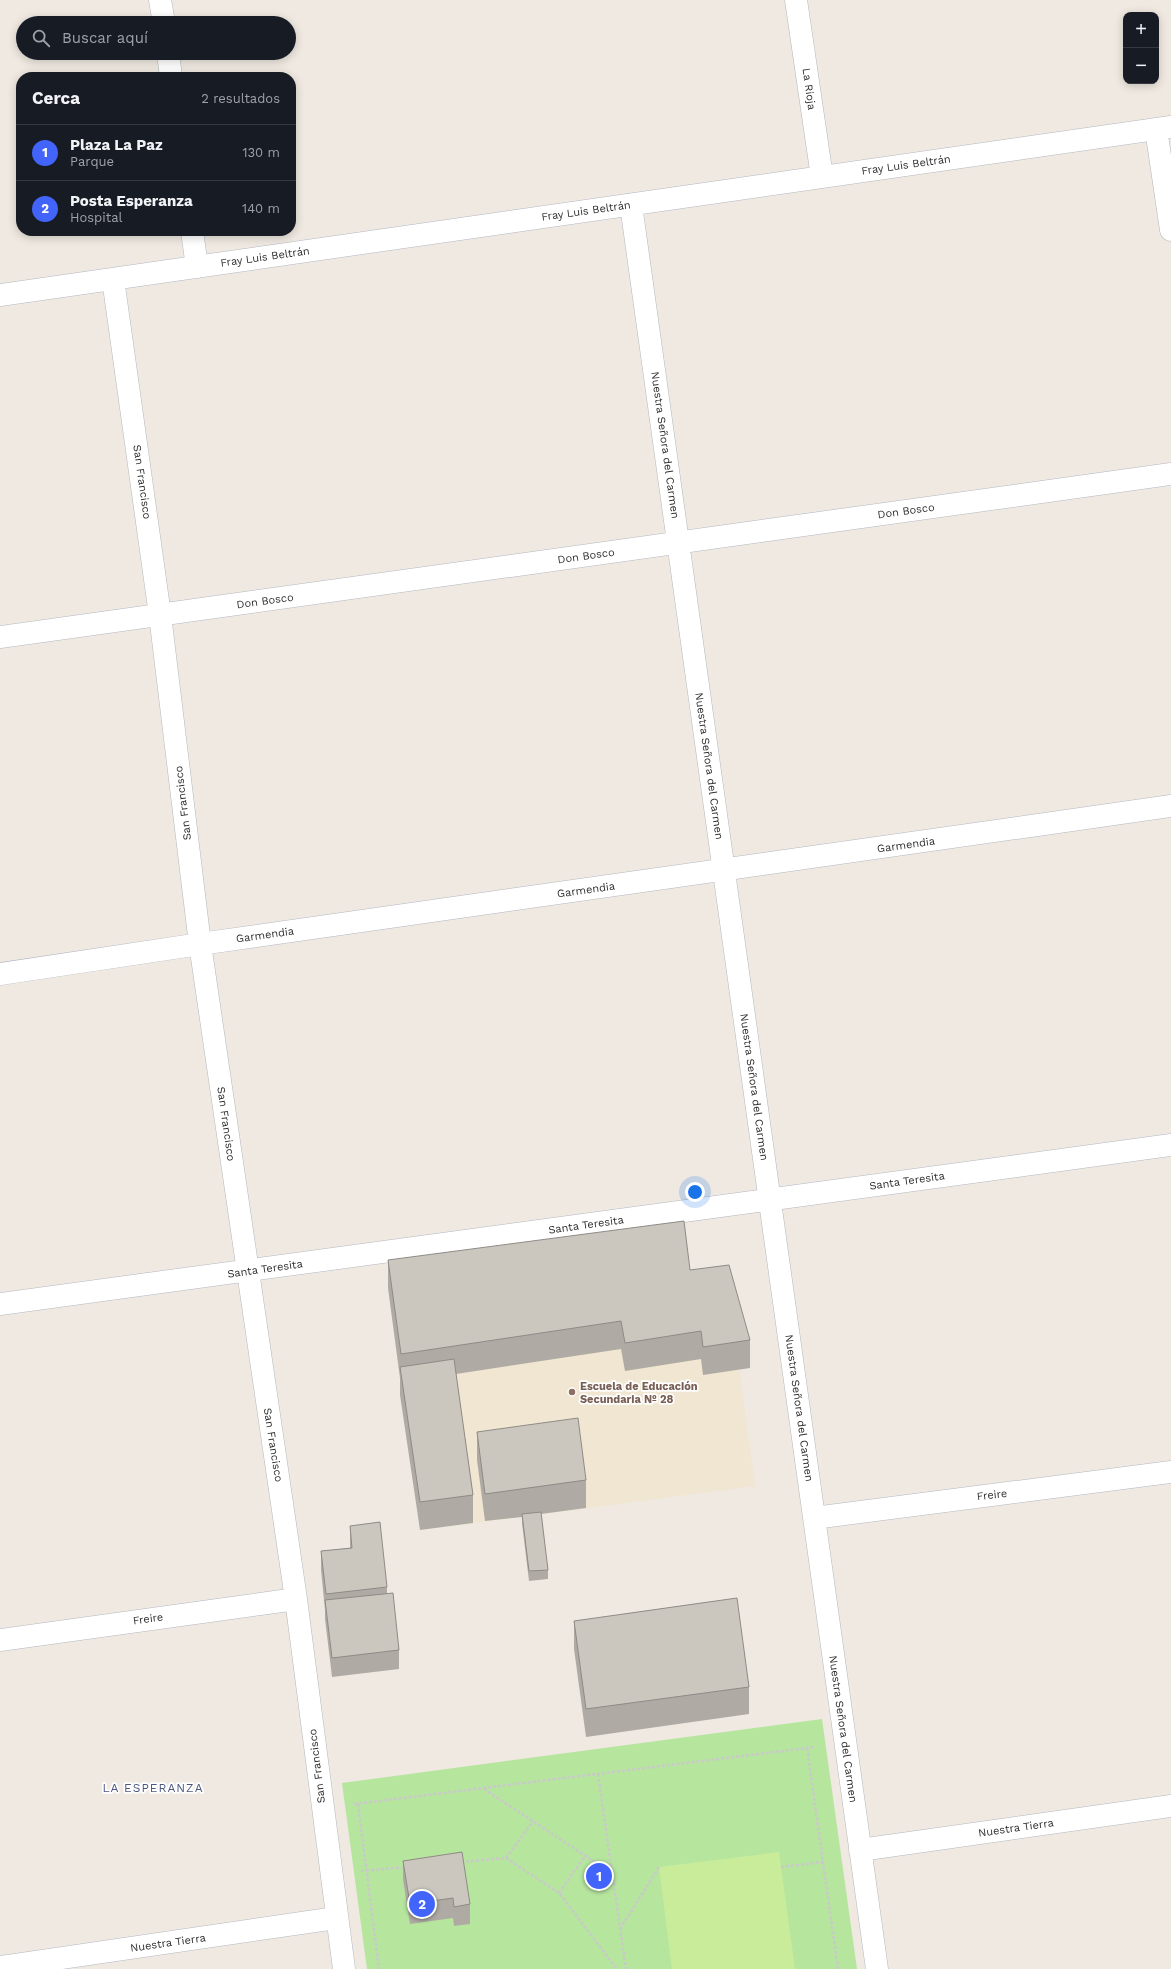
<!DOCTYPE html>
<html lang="es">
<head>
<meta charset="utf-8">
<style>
	:root { --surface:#171b24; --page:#242831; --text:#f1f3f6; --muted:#9ea1a6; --line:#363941; --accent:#4264fb }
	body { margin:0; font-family:"Work Sans",sans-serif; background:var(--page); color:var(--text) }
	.controls { position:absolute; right:12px; top:12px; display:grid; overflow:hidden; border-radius:8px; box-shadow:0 2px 10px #0003 }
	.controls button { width:36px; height:36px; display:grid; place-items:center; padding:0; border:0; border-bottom:1px solid var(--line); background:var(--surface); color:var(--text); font:20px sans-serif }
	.you { position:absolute; left:695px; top:1192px; width:14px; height:14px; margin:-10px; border:3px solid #fff; border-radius:50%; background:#1a73e8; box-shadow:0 0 0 6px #1a73e833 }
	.badge { display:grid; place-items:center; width:26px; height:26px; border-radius:50%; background:var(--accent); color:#fff; font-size:13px; font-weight:700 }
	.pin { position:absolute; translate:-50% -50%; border:2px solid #fff; box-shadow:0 1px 4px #0006 }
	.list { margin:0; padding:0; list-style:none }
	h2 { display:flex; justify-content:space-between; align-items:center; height:52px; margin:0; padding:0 16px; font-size:17px }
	h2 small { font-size:13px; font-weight:400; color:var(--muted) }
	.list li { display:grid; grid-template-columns:26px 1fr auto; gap:12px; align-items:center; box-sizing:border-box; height:56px; padding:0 16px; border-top:1px solid var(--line) }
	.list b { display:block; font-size:15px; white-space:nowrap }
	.list p { margin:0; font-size:13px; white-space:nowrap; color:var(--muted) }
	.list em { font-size:13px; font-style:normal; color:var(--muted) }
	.icon { flex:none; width:22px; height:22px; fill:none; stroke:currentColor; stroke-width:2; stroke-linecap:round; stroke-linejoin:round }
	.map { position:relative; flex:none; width:1171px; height:1969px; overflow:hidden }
	.search { position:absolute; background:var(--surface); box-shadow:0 2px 10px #0003; left:16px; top:16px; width:280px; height:44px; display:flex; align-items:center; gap:10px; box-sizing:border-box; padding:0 14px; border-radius:22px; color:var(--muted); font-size:15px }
	.panel { position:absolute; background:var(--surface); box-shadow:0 2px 10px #0003; left:16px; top:72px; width:280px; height:164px; border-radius:16px }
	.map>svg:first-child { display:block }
	.education { fill:#f0e6d1 }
	.green { fill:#b6e59e }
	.pitch { fill:#c9ec9a }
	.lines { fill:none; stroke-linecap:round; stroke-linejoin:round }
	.minor-casing { stroke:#b4b7c1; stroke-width:23 }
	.path { stroke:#c9c9c9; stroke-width:2.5; stroke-dasharray:3 2; stroke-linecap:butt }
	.minor { stroke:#fff; stroke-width:22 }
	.wall { fill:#afaba4 }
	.building { fill:#cbc7bf; stroke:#8e8b86 }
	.education-dot { fill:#8d6e63; stroke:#fff; stroke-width:1.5 }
	.labels { text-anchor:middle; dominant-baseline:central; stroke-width:3.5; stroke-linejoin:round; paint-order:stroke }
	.street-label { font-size:11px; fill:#2e2e2e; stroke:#fff }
	.education-label { font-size:11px; font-weight:bold; fill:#785e54; stroke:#fff; text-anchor:start }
	.neighbourhood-label { font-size:12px; letter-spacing:1px; fill:#4d5680; stroke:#fff }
</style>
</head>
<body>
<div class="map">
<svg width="1171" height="1969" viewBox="0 0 1171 1969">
	<rect width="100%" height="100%" fill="#efe9e1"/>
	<path class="education" d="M388 1288 690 1298 729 1293 755 1486 420 1530Z"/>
	<path class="green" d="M822 1719 857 1969H367L342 1783Z"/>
	<path class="pitch" d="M779 1852 795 1969H672L659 1867Z"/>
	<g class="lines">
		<g class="minor-casing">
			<path id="minor" d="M160 0 164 23
				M796 0 822 177
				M168 53 171 77
				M1156 129 1171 230
				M631 205 877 1969
				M192 231 197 267
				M113 279 160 615 200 944 296 1599 344 1969
				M0 295 1171 127
				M0 637 1171 474
				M0 974 200 944 1171 806
				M0 1304 1171 1145
				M814 1518 1171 1472
				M0 1640 296 1599
				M860 1850 1171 1806
				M0 1967 336 1918"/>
		</g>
		<path class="path" d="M807 1748 838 1969
			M598 1774 626 1969
			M484 1789 613 1874
			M354 1804 815 1747
			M358 1804 379 1969
			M506 1858 559 1893 617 1969
			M461 1862 506 1858 533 1821
			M781 1867 823 1862
			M361 1871 406 1867
			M559 1893 585 1856
			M620 1929 659 1867"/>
		<use href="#minor" class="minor"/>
	</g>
	<path class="wall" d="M388 1260 690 1270 750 1340V1368L703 1375 701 1359 625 1371 621 1349 456 1374 473 1495V1523L420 1530 400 1395V1378L388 1288Z
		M477 1432 586 1480V1508L541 1514 548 1570V1579L529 1581 522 1523V1517L485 1521 477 1460Z
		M350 1526 387 1587V1593L399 1650V1669L332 1677 325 1619V1610L321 1570V1551L350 1548Z
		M574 1621 749 1687V1714L586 1737 574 1649Z
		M403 1861 470 1904V1924L454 1926 453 1918 410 1924 403 1880Z"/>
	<path class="building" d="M684 1221 690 1270 729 1265 750 1340 703 1347 701 1331 625 1343 621 1321 401 1354 388 1260Z
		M454 1359 473 1495 420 1502 400 1367Z
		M578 1418 586 1480 485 1494 477 1432Z
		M541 1512 548 1570 529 1571 522 1514Z
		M380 1522 387 1587 326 1594 321 1551 352 1548 350 1526Z
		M393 1593 399 1650 332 1658 325 1600Z
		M737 1598 749 1687 586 1709 574 1621Z
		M462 1852 470 1904 454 1907 453 1898 410 1904 403 1861Z"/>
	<circle class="education-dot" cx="572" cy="1392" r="4"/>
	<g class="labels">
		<g class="street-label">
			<text transform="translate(809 89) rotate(82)">La Rioja</text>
			<text transform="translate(906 165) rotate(-8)">Fray Luis Beltrán</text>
			<text transform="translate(586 211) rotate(-8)">Fray Luis Beltrán</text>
			<text transform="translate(265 257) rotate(-8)">Fray Luis Beltrán</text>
			<text transform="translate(665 445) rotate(82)">Nuestra Señora del Carmen</text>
			<text transform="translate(142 482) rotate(82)">San Francisco</text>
			<text transform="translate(906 511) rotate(-8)">Don Bosco</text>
			<text transform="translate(586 556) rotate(-8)">Don Bosco</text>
			<text transform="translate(265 601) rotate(-8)">Don Bosco</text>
			<text transform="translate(709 766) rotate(82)">Nuestra Señora del Carmen</text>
			<text transform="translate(183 803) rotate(-97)">San Francisco</text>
			<text transform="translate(906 845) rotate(-8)">Garmendia</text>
			<text transform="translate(586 890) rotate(-8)">Garmendia</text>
			<text transform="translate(265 935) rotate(-8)">Garmendia</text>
			<text transform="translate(754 1087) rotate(82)">Nuestra Señora del Carmen</text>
			<text transform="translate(226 1124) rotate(82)">San Francisco</text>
			<text transform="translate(907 1181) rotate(-8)">Santa Teresita</text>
			<text transform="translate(586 1225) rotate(-8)">Santa Teresita</text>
			<text transform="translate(265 1269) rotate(-8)">Santa Teresita</text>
			<text transform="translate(799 1408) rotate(82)">Nuestra Señora del Carmen</text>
			<text transform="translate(273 1445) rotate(81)">San Francisco</text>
			<text transform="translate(992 1495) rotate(-7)">Freire</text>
			<text transform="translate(148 1619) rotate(-8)">Freire</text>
			<text transform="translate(843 1729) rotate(82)">Nuestra Señora del Carmen</text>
			<text transform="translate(317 1766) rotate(-97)">San Francisco</text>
			<text transform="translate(1016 1828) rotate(-8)">Nuestra Tierra</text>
			<text transform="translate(168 1943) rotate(-8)">Nuestra Tierra</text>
		</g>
		<g class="education-label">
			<text x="580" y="1386">Escuela de Educación<tspan x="580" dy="13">Secundaria Nº 28</tspan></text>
		</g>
		<g class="neighbourhood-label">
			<text x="153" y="1788">LA ESPERANZA</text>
		</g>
	</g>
</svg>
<div class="controls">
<button>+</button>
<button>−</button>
</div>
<div class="you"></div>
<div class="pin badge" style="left:599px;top:1876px">1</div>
<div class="pin badge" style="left:422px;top:1904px">2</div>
<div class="search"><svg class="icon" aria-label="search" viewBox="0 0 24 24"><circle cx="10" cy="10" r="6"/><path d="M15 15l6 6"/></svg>Buscar aquí</div>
<section class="panel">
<h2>Cerca<small>2 resultados</small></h2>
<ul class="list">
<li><span class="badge">1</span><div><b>Plaza La Paz</b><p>Parque</p></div><em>130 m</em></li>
<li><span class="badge">2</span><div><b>Posta Esperanza</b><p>Hospital</p></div><em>140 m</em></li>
</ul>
</section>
</div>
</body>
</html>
